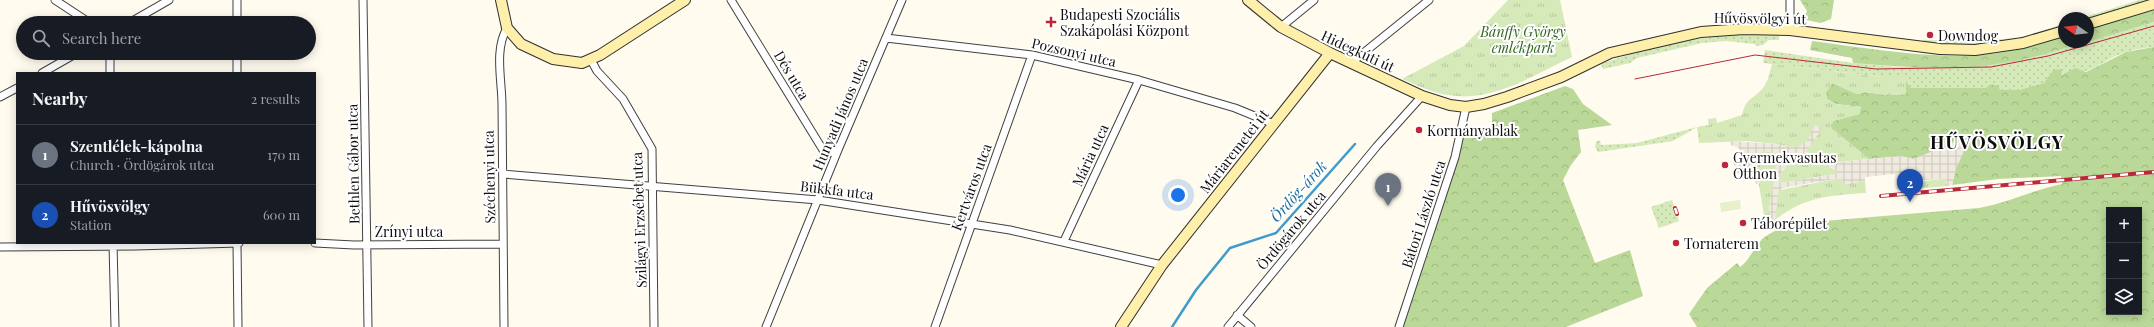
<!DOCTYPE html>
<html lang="en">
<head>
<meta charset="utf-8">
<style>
	:root { --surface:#171b24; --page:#20242c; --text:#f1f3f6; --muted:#9ea1a6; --line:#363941; --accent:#d998a1 }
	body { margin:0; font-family:"Playfair Display",serif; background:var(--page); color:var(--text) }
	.controls { position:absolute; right:12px; bottom:12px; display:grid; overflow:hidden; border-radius:0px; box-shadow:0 2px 10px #0003 }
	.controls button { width:36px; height:36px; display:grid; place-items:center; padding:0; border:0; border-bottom:1px solid var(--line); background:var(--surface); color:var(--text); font:20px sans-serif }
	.compass { position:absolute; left:2058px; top:12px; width:36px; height:36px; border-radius:50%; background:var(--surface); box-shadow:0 2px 10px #0003; rotate:284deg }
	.you { position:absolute; left:1178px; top:195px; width:14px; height:14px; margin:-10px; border:3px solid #fff; border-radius:50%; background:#1a73e8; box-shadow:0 0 0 6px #1a73e833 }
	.badge { display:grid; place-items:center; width:26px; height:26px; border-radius:50%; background:var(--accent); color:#fff; font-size:13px; font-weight:700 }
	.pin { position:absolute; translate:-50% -33px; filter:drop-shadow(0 1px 2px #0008) }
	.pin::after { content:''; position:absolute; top:21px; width:14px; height:12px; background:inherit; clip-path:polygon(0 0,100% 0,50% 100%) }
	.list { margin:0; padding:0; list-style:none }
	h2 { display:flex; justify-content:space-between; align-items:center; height:52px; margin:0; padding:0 16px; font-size:17px }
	h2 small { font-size:13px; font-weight:400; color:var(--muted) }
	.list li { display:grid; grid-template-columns:26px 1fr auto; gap:12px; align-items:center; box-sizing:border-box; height:60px; padding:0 16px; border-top:1px solid var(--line) }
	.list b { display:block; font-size:15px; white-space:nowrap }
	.list p { margin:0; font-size:13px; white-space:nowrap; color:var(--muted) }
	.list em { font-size:13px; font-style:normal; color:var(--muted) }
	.icon { flex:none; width:22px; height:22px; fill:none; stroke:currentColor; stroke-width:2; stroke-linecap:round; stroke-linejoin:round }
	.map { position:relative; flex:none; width:2154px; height:327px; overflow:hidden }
	.search { position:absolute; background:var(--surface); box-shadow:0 2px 10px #0003; left:16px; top:16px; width:300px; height:44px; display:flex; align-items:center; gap:10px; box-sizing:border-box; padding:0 14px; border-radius:22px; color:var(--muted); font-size:15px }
	.panel { position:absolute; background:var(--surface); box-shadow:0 2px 10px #0003; left:16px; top:72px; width:300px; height:172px; border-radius:0px }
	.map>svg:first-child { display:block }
	.grass { fill:url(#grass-dots) }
	.forest { fill:url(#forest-crowns); fill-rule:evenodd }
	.park { fill:url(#park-tufts) }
	.pitch { fill:#e6f0cb }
	.plaza { fill:url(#plaza-grid); fill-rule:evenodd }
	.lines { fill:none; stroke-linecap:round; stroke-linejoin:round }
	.stream { stroke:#3d9ccb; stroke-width:2.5 }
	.street-casing { stroke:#414141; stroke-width:9 }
	.secondary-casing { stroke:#303030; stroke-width:12 }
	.street { stroke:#fff; stroke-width:7 }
	.secondary { stroke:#feefab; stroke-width:10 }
	.tram { stroke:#bc2839; stroke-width:1 }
	.rail-casing { stroke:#bc2839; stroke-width:4 }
	.rail { stroke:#fff; stroke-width:2.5; stroke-dasharray:8; stroke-linecap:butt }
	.poi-dot { fill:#bc2839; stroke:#fff; stroke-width:1.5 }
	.labels { text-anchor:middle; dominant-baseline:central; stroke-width:4; stroke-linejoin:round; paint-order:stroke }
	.poi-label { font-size:14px; fill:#0e0e0e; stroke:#fff; text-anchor:start }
	.street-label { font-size:14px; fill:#0e0e0e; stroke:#fff }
	.park-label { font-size:14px; font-style:italic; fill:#32651f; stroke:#fff }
	.water-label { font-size:15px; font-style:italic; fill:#196d9e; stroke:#fff }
	.district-label { font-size:18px; font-weight:bold; letter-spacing:1px; fill:#0e0e0e; stroke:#fff }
</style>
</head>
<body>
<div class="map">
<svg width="2154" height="327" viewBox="0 0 2154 327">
	<defs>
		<pattern id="grass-dots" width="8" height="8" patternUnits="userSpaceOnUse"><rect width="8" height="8" fill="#d5e9b9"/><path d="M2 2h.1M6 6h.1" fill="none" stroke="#b6c79e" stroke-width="1.8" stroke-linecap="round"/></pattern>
		<pattern id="forest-crowns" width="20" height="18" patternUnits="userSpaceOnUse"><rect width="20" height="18" fill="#bad999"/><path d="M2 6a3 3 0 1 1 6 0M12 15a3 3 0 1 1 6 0" fill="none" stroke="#9fb983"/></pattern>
		<pattern id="park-tufts" width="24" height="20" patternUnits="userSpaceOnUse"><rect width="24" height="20" fill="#d5e9b9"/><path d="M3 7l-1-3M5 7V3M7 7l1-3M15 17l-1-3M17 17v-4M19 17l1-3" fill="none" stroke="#b6c79e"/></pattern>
		<pattern id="plaza-grid" width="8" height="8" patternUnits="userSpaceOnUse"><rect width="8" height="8" fill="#efe9de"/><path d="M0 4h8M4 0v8" fill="none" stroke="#ccc7bd"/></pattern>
	</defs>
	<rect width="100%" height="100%" fill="#fffbef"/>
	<path class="grass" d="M2139 0H2154V10L2088 29V18H2082Z
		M2154 22V47C2145 48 2135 49 2126 52 2103 59 2078 85 2053 70L2044 83 2019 90H2000L1990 84 1987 88H1911L1903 77H1883L1763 63 1765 50 1853 63 1896 67 1972 66 2002 63 2035 57Z
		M2064 24V36L2026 47 1989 54 1921 53 1923 40 1976 41 2018 38Z
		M1750 33 1779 35V40H1769L1763 45 1756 46 1755 44 1726 41 1702 43 1637 58 1630 63 1603 69 1601 64C1649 46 1699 37 1750 33Z
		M1697 127 1673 141 1598 152 1595 147 1596 142 1600 140 1601 145 1637 143Z
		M1672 200 1679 221 1659 228 1651 207Z"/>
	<path class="forest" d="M1800 0H1834L1831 19 1820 23 1803 19 1807 11Z
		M2154 10V22L2088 42V29Z
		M2064 36V42H2086C2059 50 2032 59 2003 63 1955 71 1902 67 1853 63L1852 58 1810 50 1812 41C1866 48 1935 60 1990 54 2015 51 2040 43 2064 36Z
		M2154 47V327H1697L1689 314 1707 288 1737 263 1740 267C1749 261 1752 251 1759 243 1771 228 1794 225 1812 222L1979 208C2007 203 2033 190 2062 184L2061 176 1998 179 1952 185 1956 168 1965 147 1952 143 1945 149 1931 152 1914 159 1900 156 1869 159 1831 128 1833 121 1859 114 1861 107 1836 104 1827 99 1826 92 1832 83 1857 94 1865 92 1888 95 1906 94V81L1911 88H1986L1990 84 1998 86 2000 90H2019L2044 83 2053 70 2061 69 2062 75 2075 68 2086 72 2126 52ZM2109 210H2139V312H2109Z
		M1565 86 1573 89 1583 104 1612 125 1578 130 1581 152 1571 165 1563 180 1595 263 1630 250 1643 296 1566 327H1401L1430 248 1464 132 1492 129V113Z"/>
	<path class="park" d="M1508 0H1560L1572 57C1533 75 1493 103 1448 95 1432 93 1417 85 1402 79L1464 46Z
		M1772 64 1883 77H1903L1906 81V94L1888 95 1865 92 1857 94 1832 83 1826 92 1827 99 1836 104 1861 107 1859 114 1833 121 1831 128 1869 159 1840 162 1777 144 1747 141 1699 143 1697 127 1709 125 1708 119 1716 118 1717 123 1742 115C1747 96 1752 101 1763 88 1768 82 1770 72 1772 64Z
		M1767 151 1776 153 1779 157 1769 209 1772 223 1766 227 1755 161 1758 153Z
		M1795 159C1803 158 1834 166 1837 172L1835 174 1780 183 1779 178 1788 162Z
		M1841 178 1844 184 1865 181 1866 193C1830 195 1804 197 1775 220L1776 197 1780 190Z
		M1943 179 1946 180 1947 186 1900 190 1901 186 1906 183Z"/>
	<path class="pitch" d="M1740 200 1741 209 1721 212 1720 203Z"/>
	<path class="plaza" d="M1815 125 1821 127V130L1806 152 1840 162 1900 156 1914 159 1931 152 1945 149 1952 143 1958 141 1964 143 1966 147 1956 168 1952 185 1947 186 1946 180 1943 179 1923 180 1906 183 1901 186 1900 190H1897L1895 174 1865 177V181L1861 182 1843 184 1841 178 1782 188 1778 193 1775 220 1772 223 1769 209 1778 155 1767 151 1758 153 1755 161 1760 183 1756 184 1753 172 1736 174 1733 159 1742 157 1739 148 1731 145 1730 141 1777 144 1797 147 1808 140ZM1795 159H1804L1833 168 1837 172 1835 174 1780 183 1779 178 1788 163Z"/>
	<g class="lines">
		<path class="stream" d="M1172 327 1196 290 1230 248 1276 233 1355 144"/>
		<g class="street-casing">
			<path id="street" d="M55 0 90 23
				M363 0 368 327
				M731 0 823 150 829 153 838 150
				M1790 0V30
				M129 23 169 0
				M237 23V0
				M1281 27 1314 0
				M886 38 1032 55 1139 80 1235 108 1274 124
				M591 60 597 71 623 99 652 149 654 327
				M1351 63 1429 0
				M42 73 77 53
				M110 73V53
				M237 73V53
				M0 97 17 88
				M503 174 818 200 1010 230 1162 265
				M1064 241 1139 80
				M113 243 115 327
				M237 243 238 327
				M315 243 354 245 503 244
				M0 247 135 246 239 243
				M1237 315 1251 327
				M504 327C503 253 502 179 502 105 502 80 494 50 507 28
				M766 327 838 150 902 0
				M935 327 1032 55
				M1228 327 1377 146 1422 96
				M1399 327 1455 157 1466 107"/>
		</g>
		<g class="secondary-casing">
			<path id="secondary" d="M501 0 507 28 521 44 553 59 582 63 600 55 685 0
				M1248 0 1281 27 1330 53 1422 96 1450 105 1466 107 1484 104 1507 97 1561 77 1610 53 1701 32 1744 29 1790 30 1940 49 1975 50 2023 43 2064 31
				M2088 24 2154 4
				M1121 327 1162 265 1330 53"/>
		</g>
		<use href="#street" class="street"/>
		<use href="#secondary" class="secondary"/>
		<path class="tram" d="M1635 79 1755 55 1876 69 1991 67 2048 56 2154 26"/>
		<g class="rail-casing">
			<path id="rail" d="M1881 196 2154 172
				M1675 208 1677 214"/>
		</g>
		<use href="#rail" class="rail"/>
	</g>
	<g class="poi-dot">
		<path d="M1049 16h4v4h4v4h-4v4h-4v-4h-4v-4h4z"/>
		<circle cx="1930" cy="35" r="4"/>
		<circle cx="1419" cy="130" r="4"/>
		<circle cx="1725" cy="165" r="4"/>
		<circle cx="1743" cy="223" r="4"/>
		<circle cx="1676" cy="243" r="4"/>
	</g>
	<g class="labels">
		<g class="poi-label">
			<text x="1060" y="14">Budapesti Szociális<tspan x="1060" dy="16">Szakápolási Központ</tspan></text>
			<text x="1938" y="35">Downdog</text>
			<text x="1427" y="130">Kormányablak</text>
			<text x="1733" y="157">Gyermekvasutas<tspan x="1733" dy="16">Otthon</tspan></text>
			<text x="1751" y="223">Táborépület</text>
			<text x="1684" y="243">Tornaterem</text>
		</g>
		<g class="street-label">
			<text transform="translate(1760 18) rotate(1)">Hűvösvölgyi út</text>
			<text transform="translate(1358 51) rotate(25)">Hidegkúti út</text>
			<text transform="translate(1074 52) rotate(13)">Pozsonyi utca</text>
			<text transform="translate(792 75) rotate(59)">Dés utca</text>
			<text transform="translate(840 114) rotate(-67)">Hunyadi János utca</text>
			<text transform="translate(1234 151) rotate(-52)">Máriaremetei út</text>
			<text transform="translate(1090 155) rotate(-65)">Mária utca</text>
			<text transform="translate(353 164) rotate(-91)">Bethlen Gábor utca</text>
			<text transform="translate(489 177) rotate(-91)">Széchenyi utca</text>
			<text transform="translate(971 187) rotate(-70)">Kertváros utca</text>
			<text transform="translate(837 190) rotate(7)">Bükkfa utca</text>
			<text transform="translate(1423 214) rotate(-72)">Bátori László utca</text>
			<text transform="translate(639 220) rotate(-92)">Szilágyi Erzsébet utca</text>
			<text transform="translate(1291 230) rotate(-50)">Ördögárok utca</text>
			<text x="409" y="231">Zrínyi utca</text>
		</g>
		<g class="park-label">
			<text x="1523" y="31">Bánffy György<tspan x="1523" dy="16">emlékpark</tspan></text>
		</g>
		<g class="water-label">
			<text transform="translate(1298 191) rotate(-48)">Ördög-árok</text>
		</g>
		<g class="district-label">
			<text x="1997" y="142">HŰVÖSVÖLGY</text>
		</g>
	</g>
</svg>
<div class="controls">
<button>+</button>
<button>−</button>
<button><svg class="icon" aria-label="layers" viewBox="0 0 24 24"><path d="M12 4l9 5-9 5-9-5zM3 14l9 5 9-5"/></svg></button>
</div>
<svg class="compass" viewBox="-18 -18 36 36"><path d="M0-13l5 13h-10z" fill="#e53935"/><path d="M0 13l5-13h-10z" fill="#9ea1a6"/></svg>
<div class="you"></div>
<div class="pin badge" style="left:1388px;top:206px;background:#6b7280">1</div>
<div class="pin badge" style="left:1910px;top:202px;background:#1a4fb4">2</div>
<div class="search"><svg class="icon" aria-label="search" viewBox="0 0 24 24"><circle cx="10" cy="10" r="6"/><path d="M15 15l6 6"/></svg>Search here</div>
<section class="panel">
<h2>Nearby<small>2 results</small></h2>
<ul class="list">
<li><span class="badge" style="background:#6b7280">1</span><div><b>Szentlélek-kápolna</b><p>Church · Ördögárok utca</p></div><em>170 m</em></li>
<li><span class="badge" style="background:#1a4fb4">2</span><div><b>Hűvösvölgy</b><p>Station</p></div><em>600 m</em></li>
</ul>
</section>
</div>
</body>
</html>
